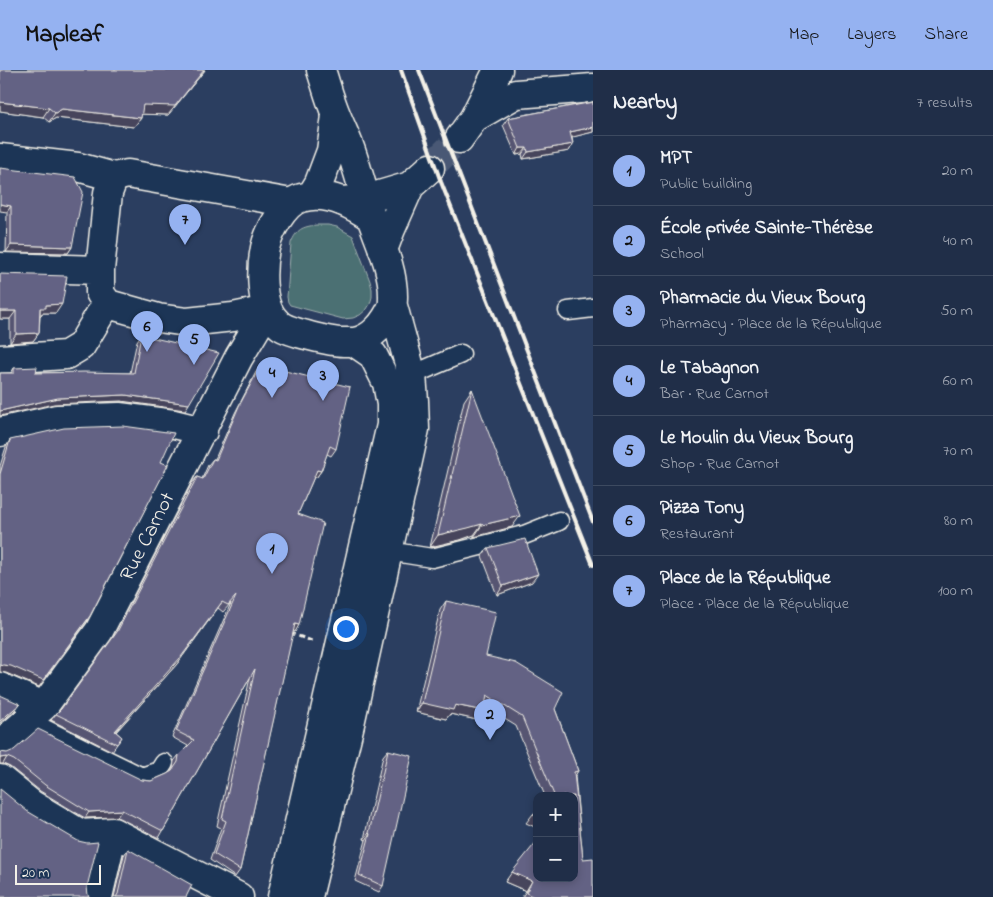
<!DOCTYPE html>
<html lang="en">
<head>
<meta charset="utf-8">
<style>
	:root { --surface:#202e48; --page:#28364f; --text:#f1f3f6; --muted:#a2a8b4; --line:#3d4a60; --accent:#95b2f1 }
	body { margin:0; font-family:"Indie Flower",sans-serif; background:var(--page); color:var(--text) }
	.controls { position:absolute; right:15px; bottom:15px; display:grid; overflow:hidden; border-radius:10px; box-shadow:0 2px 8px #0003 }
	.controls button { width:45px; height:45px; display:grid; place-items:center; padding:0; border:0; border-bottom:1px solid var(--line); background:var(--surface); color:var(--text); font:25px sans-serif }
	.scale { position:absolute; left:15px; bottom:12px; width:86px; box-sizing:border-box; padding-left:5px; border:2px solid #f4f1e8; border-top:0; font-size:14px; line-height:18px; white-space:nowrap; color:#f4f1e8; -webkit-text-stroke:4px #1d3557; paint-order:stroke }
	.you { position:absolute; left:345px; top:558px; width:18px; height:18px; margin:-12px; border:4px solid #fff; border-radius:50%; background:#1a73e8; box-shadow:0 0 0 8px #1a73e833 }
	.badge { display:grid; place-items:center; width:32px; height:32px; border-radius:50%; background:var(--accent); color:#111; font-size:16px; font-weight:700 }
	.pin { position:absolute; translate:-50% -41px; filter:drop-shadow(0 1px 2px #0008) }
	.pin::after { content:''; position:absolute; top:26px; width:18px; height:15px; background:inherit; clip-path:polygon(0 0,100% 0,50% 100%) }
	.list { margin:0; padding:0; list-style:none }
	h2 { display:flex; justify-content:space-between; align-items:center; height:65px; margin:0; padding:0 20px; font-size:21px }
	h2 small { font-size:16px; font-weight:400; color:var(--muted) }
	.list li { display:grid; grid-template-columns:32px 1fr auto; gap:15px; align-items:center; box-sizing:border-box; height:70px; padding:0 20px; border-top:1px solid var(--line) }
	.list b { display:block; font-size:19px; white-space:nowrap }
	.list p { margin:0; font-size:16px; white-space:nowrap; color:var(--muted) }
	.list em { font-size:16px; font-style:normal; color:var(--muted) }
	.map { position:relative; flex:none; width:593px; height:827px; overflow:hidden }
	header { display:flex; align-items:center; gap:30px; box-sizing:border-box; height:70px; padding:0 25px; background:var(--accent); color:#111 }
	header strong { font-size:24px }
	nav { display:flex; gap:28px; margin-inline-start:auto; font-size:18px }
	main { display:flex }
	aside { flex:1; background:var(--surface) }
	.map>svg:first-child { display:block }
	.green { fill:#4b7073; stroke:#a0b0ae }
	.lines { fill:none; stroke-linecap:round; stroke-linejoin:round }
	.street-tunnel { stroke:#495974; stroke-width:28; stroke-dasharray:28 14; stroke-linecap:butt }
	.lane-casing { stroke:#f4f1e8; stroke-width:21 }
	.street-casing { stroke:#f4f1e8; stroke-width:31 }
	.secondary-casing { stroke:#f4f1e8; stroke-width:31 }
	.path { stroke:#f4f1e8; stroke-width:3; stroke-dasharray:5 4; stroke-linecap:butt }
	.lane { stroke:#1d3557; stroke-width:18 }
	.street { stroke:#1d3557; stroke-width:28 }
	.secondary { stroke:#1d3557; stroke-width:28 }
	.rail { stroke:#f4f1e8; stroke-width:4 }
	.wall { fill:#565472; stroke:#f4f1e8 }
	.shaded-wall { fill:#46455c; stroke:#f4f1e8 }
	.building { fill:#646284; stroke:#f4f1e8 }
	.labels { text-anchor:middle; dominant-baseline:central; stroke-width:4; stroke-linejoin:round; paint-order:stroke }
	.street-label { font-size:21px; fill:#f4f1e8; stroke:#1d3557 }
</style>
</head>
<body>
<header>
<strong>Mapleaf</strong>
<nav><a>Map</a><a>Layers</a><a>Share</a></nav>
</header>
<main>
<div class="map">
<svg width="593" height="827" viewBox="0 0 593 827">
	<rect width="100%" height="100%" fill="#2b3e60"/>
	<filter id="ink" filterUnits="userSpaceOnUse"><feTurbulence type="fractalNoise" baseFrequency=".02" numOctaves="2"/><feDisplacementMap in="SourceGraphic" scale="10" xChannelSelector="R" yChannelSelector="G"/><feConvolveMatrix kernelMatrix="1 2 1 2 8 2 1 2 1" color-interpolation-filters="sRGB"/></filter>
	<g filter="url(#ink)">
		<path class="green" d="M316 155H328L337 157 353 166 370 211 372 219V227L370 234 367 239 360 245 353 248 343 249 290 235 288 232 287 227 291 173C297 159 302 157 316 155Z"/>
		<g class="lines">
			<path class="street-tunnel" d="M430 98 459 69"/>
			<g class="lane-casing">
				<path id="lane" d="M568 241 593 238
					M412 305 461 284
					M388 481 432 488 524 465 559 451
					M27 650 99 686 142 707 159 701 164 693"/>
			</g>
			<g class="street-casing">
				<path id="street" d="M474 48 516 24 593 18
					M459 69 474 48 498 0
					M0 88 78 97 114 107
					M114 107 108 123 100 200V223L108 234 158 248 187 252 233 247 267 240
					M114 107 128 104 291 133
					M342 131 366 129 410 116
					M383 180 391 159 410 116 430 98
					M0 197 100 200
					M0 289 66 285 81 276 99 246 108 234
					M0 362 57 349 119 347 174 354 203 361
					M0 617 44 636
					M0 674 44 636 99 561 239 287 267 240
					M0 709 31 734 81 764 113 762 239 827
					M98 827 113 762"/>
			</g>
			<g class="secondary-casing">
				<path id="secondary" d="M321 0C326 15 330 31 337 47 341 57 346 67 350 78 358 100 364 124 371 147 380 173 393 198 393 226 393 230 393 234 392 237 385 253 372 269 354 272 351 272 347 272 343 272 331 272 290 262 281 256 278 254 275 250 273 248 260 232 261 198 265 178 269 161 284 133 301 128 326 120 352 134 372 148
					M311 126 319 113 331 81 336 46
					M282 827 391 355V334L387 313 373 285 354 272
					M308 827 350 654 415 359 414 331 412 305 393 236"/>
			</g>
			<path class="path" d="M290 563 312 571"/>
			<use href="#lane" class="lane"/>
			<use href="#street" class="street"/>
			<use href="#secondary" class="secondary"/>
			<path class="rail" d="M401 0 441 112 593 495
				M419 0 593 452"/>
		</g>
		<path class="wall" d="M0 0H205L168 45 141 44V48L134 57 56 48 49 52 43 47 0 41Z
			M593 31V62L572 67 573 74 569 81 523 89 522 84 516 85 503 55 508 48 592 32Z
			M0 98 72 177 68 183 6 182 7 142Z
			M0 204 56 243H42L40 247 39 263 33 271 10 273V249H0Z
			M141 265 185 340 121 331 54 334 0 346V303H11L14 298 36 303H130L137 271Z
			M261 295 336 379 331 386 327 384 321 401 316 408 314 407 298 444 295 562 293 561 240 800 235 807 210 790 221 758 217 756 250 608 163 761 159 768 117 747 85 748 40 721 10 697 3 694H0V682L142 710 151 711 167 704 171 701 173 698 174 691 179 685 188 676 172 667 231 533 223 542 218 538 177 594 116 662 122 667 112 681 51 650 56 644 61 639 113 567 192 413 197 407 202 409 208 395 213 389H215L235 343 256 302Z
			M472 319 512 457 474 467V465L460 470 430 477 464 331Z
			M10 370 39 617 6 603 0 602V396L6 377Z
			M488 478 532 512 497 525 482 486Z
			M446 531 486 586 555 639 578 701 575 706 583 789 593 827H522L526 821 505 812 574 726H545L516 656 485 637 477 650 450 644 446 649 416 642 440 540Z
			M388 680 383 816 379 822 355 811 366 770 364 769 383 686Z
			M128 779 186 827H114L124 785Z"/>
		<path class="shaded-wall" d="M204 0H205L168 45 136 44 143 35Z
			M0 32 49 38 43 47 0 41Z
			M62 39 141 48 134 57 56 48 49 52 55 43Z
			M593 57V62L565 69 570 62Z
			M573 74 569 81 523 89 528 82Z
			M520 78H527L522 84 516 85Z
			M0 134 11 136 7 142 0 141Z
			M11 175 72 177 68 183 6 182Z
			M62 234 56 243H42L40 247V238L46 235Z
			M0 241H16L10 249H0Z
			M39 263 33 271 10 273 16 264Z
			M125 325 189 334 185 340 121 331 54 334 0 346V341L58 328Z
			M317 400 321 401 316 408 313 407Z
			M520 446 512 457 474 467 482 455Z
			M482 454 474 465 460 470 430 477 438 465Z
			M538 504 532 512 497 525 503 516Z
			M222 532 177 594 110 668 115 661Z
			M90 546 39 617 6 603 0 602V596Z
			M295 554 299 555 295 562 290 560Z
			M422 633 455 635 484 641 477 650 450 644 446 649 416 642Z
			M20 634 15 640 0 653V651Z
			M7 687 3 694H0V688Z
			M122 740 117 747 85 748 89 742Z
			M533 744 537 746V758L526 753Z
			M369 763 370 764 366 770 364 769Z
			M512 802 532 811 526 821 505 812Z"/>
		<path class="building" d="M0 0H204L175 36 143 35 141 48 62 39 55 43 49 38 0 32Z
			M593 32V57L570 62 573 74 528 82 527 78H520L508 48Z
			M0 98 75 107 83 122 72 177 11 175V136L0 134Z
			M0 204 67 206 62 234 46 235V238H40L39 263 16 264V241H0Z
			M141 265 219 283 189 334 125 325 58 328 0 341V303H14V298L37 297 36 303 84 302 134 303Z
			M261 295 350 317 336 379 330 376 321 401 317 400 298 444 323 453 299 555 295 554 240 800 214 784 226 751 222 749 255 599 163 761 122 740 89 742 45 715 14 690 7 687 0 688V682L7 683 14 680 38 659 142 710 151 711 167 704 172 701 178 692 179 685 194 670 176 661 236 526 228 535 222 532 181 587 115 661 122 667 117 674 56 644 61 639 117 562 197 407 203 409 213 389 216 390 239 336Z
			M472 319 520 446 482 455V454L468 458 438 465Z
			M123 356 174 363 161 392 168 395 90 546 43 610 11 596 3 595 0 596V404L10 370 64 358Z
			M525 469 538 504 503 516 488 478Z
			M446 531 496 542 486 586 516 593 563 622 555 639 578 701 574 702 583 789 593 788V827H534L526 823 532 811 512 802 537 771V808H574V726H553L554 725 522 647 487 625 484 641 455 635 453 640 422 633Z
			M0 625 20 634 0 651Z
			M388 680 412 686 383 816 359 805 370 764 369 763Z
			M0 719 27 741 78 771 87 773 98 772 87 817 88 825 89 827H0Z
			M537 740V746L533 744Z
			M128 779 192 815 186 827H116L118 824Z"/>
	</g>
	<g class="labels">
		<g class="street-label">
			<text transform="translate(148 467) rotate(-63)">Rue Carnot</text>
		</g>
	</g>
</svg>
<div class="controls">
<button>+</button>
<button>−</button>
</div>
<div class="scale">20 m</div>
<div class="you"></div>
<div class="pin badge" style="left:272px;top:504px">1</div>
<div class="pin badge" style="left:490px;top:670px">2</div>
<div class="pin badge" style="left:323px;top:331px">3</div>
<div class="pin badge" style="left:272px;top:328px">4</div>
<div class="pin badge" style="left:194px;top:295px">5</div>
<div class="pin badge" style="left:147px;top:282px">6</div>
<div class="pin badge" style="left:185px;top:175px">7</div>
</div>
<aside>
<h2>Nearby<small>7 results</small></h2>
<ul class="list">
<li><span class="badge">1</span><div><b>MPT</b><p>Public building</p></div><em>20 m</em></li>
<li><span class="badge">2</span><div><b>École privée Sainte-Thérèse</b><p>School</p></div><em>40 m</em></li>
<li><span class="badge">3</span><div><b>Pharmacie du Vieux Bourg</b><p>Pharmacy · Place de la République</p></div><em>50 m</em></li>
<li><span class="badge">4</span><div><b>Le Tabagnon</b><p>Bar · Rue Carnot</p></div><em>60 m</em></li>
<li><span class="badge">5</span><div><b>Le Moulin du Vieux Bourg</b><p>Shop · Rue Carnot</p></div><em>70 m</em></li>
<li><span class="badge">6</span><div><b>Pizza Tony</b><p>Restaurant</p></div><em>80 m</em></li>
<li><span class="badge">7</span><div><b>Place de la République</b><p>Place · Place de la République</p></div><em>100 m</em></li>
</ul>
</aside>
</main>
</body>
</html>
